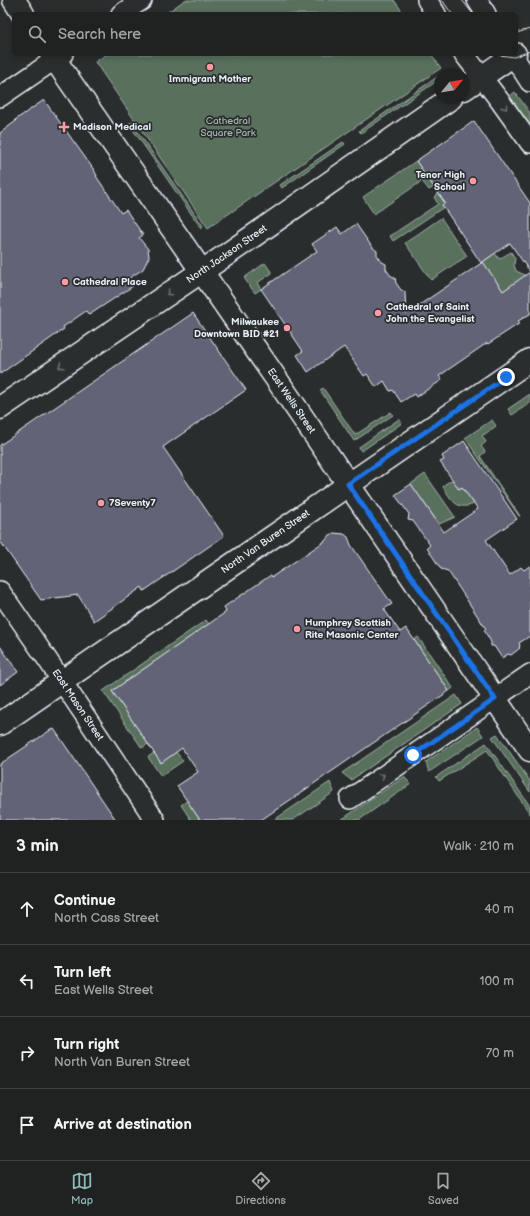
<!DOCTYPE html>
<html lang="en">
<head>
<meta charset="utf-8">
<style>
	:root { --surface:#202222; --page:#282a2a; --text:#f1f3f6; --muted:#a2a4a5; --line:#3d3f40; --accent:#8bbbb9 }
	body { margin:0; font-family:"Balsamiq Sans",sans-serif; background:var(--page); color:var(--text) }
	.compass { position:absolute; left:434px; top:68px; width:36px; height:36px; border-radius:50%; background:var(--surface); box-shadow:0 2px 6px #0003; rotate:60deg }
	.stop { position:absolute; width:12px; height:12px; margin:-9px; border:3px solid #1a73e8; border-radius:50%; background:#fff }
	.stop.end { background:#1a73e8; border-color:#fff; box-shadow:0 1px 4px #0008 }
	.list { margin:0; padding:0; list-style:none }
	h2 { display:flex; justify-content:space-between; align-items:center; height:52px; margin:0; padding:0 16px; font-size:17px }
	h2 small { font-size:13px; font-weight:400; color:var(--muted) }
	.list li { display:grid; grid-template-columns:26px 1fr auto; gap:12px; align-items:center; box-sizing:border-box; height:72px; padding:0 16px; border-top:1px solid var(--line) }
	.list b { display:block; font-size:15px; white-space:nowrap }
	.list p { margin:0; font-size:13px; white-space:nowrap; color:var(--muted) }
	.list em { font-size:13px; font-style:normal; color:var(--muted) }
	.icon { flex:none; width:22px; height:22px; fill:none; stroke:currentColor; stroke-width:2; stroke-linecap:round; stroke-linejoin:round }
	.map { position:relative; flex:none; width:530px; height:820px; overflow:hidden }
	.search { position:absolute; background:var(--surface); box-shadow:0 2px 6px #0003; left:12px; right:12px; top:12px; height:44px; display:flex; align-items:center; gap:10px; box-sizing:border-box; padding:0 14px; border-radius:6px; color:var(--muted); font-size:15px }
	.sheet { height:340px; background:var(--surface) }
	nav { display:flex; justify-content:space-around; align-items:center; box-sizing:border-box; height:56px; border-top:1px solid var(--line); background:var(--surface); font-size:11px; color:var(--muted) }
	nav a { display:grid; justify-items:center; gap:2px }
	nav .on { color:var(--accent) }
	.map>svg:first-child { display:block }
	.green { fill:#596f5b; stroke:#a0b0aa }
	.building { fill:#626476; stroke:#e8f1f8 }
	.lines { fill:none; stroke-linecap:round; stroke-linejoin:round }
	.minor-casing { stroke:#e8f1f8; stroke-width:22 }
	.major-casing { stroke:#e8f1f8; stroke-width:25 }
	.minor { stroke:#2a2d2e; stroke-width:19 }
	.major { stroke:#2a2d2e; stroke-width:22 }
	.tram { stroke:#e8f1f8; stroke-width:1 }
	.oneway { stroke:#6c7275 }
	.route { stroke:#1a73e8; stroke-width:5 }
	.poi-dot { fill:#ff9aa2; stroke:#2a2d2e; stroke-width:1.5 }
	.labels { text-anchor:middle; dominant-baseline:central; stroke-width:3.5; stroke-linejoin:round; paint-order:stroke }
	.poi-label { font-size:10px; font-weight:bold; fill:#e8f1f8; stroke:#2a2d2e; text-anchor:start }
	.park-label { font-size:10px; fill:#a8b6b1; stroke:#2a2d2e }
	.street-label { font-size:10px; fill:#e8f1f8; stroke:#2a2d2e }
</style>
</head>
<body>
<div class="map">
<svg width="530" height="820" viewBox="0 0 530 820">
	<rect width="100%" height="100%" fill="#2a2d2e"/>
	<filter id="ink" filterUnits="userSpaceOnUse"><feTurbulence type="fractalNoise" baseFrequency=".025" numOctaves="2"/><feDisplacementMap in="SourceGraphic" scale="8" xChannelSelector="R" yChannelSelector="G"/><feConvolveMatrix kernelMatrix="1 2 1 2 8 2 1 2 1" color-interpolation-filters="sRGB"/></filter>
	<g filter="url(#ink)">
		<path class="green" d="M185 0H394L404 14H165Z
			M107 54H431L441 68 208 228 95 62Z
			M440 75V79L361 133 359 131Z
			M515 92 530 113V127L509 97Z
			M131 122 203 226 201 228 129 124Z
			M343 142 345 144 282 188 280 185Z
			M416 161 434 187 429 190 422 181 374 214 363 197Z
			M438 194 445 203 444 207 393 241 390 236 438 204 434 197Z
			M441 218 467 256 431 280 405 243Z
			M511 252 515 258 514 265 516 271 527 276 521 279 503 291 483 262 495 253 499 259Z
			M265 263 272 273 257 283 261 289 255 293 244 278Z
			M323 388 355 435 391 412 393 415 354 441 320 390Z
			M530 394V403L512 415 508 409Z
			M399 419 402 423 366 448 361 451 359 447Z
			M492 420 496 426 482 436 486 442 481 446 485 452 480 456 520 516H519L465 438Z
			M425 474 455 517 439 524 411 484Z
			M456 478 457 479 454 482 458 489 462 487 474 504C456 511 452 500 443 487L445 484Z
			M206 620 209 624 112 691 148 744 142 748 103 691Z
			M418 637 453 688 449 691 414 640Z
			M456 695 462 704 351 780 342 773Z
			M477 727 483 736 429 772 426 762Z
			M497 734 530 781V792L492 737Z
			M486 743 530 806V814L487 750 439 781 436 777Z
			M176 752 183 761 161 776 148 757 154 753 161 763Z
			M404 777 411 784 359 820H341Z
			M330 782 334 792 293 820H274Z
			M187 801 200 820H191L181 805Z"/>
		<path class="building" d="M44 100 94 170 97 176H96L121 213 126 210 143 235 139 238 148 249 149 257 143 269 128 279 133 286 89 315 86 311 63 327 64 329 0 374V133L16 121 15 120Z
			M474 121 530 203V314L518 321 520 323 488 344 487 343 439 376 442 380 416 397 414 394 401 402 393 390 390 391 384 381 376 387 367 374 364 376 344 347 308 372 297 355 303 351 261 289 317 251 312 244 337 227 342 234 356 224 372 247 377 251V255L382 262 386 264V269L390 275 395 278 396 283 401 290 405 292 406 314 483 262 503 291 530 272 510 243 481 263 442 205 445 203 416 161Z
			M193 313 246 390 163 447 224 536 144 591 142 587 94 621 78 595 41 600 0 541V445Z
			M464 441 517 519 486 540 510 575 521 567 524 570 530 566V636L519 643 520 646 519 647 520 648 515 652 511 655 508 654 502 658 494 646H491V642L484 630 486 629 448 571 441 569 427 548 430 545 413 521 408 520 409 514 395 495 411 484 444 532 478 509 462 487 459 489 440 462 444 460 442 456Z
			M334 533 344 534 348 537 351 545 392 604 384 609 400 632 406 628 449 691 261 820H200L177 786 198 772 182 748 161 763 112 691 226 612 224 607 271 575 272 577 325 541 330 535Z
			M0 646 18 672 0 685Z
			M52 729V730L54 729 116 820H0V764Z"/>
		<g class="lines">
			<g class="minor-casing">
				<g id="minor">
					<path d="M427 0 436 14"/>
					<path d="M477 0 486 14"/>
					<path d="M121 14 142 0"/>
					<path d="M464 54 500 101 530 143"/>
					<path d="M512 54 530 82"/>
					<path d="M0 97 63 54"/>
					<path id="s1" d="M0 591 47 659 155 820"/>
					<path d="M350 799 530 674"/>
				</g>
			</g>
			<g class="major-casing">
				<g id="major">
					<path d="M14 0 23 14"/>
					<path id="s2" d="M51 54 275 377 530 750"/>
					<path d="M464 89 515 54"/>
					<path id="s3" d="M0 408 226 255 451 98"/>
					<path id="s4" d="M0 724 530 360"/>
				</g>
			</g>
			<use href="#minor" class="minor"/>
			<use href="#major" class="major"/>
			<path class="tram" d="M442 0 452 14
				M462 0 473 14
				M516 33 530 29
				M493 54 514 57 530 51"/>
		</g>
		<defs><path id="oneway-chevron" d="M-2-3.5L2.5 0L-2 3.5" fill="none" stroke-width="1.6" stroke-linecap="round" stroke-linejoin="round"/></defs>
		<g class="oneway">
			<use href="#oneway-chevron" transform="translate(505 107) rotate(55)"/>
			<use href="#oneway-chevron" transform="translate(169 293) rotate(146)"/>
			<use href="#oneway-chevron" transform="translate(61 366) rotate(146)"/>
			<use href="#oneway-chevron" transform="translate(382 776) rotate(-34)"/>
		</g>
	</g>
	<g class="lines" filter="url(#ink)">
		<path class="route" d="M413 755 495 699 348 484 506 377"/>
	</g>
	<g class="poi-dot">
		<circle cx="210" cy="67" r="4"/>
		<path d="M62 121h4v4h4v4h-4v4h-4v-4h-4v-4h4z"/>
		<circle cx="473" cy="181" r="4"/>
		<circle cx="65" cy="282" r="4"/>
		<circle cx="378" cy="313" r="4"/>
		<circle cx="287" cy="328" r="4"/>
		<circle cx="101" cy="503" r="4"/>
		<circle cx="297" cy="629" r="4"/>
	</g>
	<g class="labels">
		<g class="poi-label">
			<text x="210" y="79" text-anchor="middle">Immigrant Mother</text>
			<text x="73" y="127">Madison Medical</text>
			<text x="465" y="175" text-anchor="end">Tenor High<tspan x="465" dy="12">School</tspan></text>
			<text x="73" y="282">Cathedral Place</text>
			<text x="386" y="307">Cathedral of Saint<tspan x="386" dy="12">John the Evangelist</tspan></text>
			<text x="279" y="322" text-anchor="end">Milwaukee<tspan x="279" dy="12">Downtown BID #21</tspan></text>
			<text x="109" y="503">7Seventy7</text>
			<text x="305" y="623">Humphrey Scottish<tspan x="305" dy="12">Rite Masonic Center</tspan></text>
		</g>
		<g class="park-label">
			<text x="228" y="121">Cathedral<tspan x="228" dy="12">Square Park</tspan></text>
		</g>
		<g class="street-label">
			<text stroke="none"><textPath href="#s3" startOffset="274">North Jackson Street</textPath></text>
			<text stroke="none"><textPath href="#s2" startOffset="422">East Wells Street</textPath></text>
			<text stroke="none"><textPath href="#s4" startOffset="322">North Van Buren Street</textPath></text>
			<text stroke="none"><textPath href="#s1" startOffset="138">East Mason Street</textPath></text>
		</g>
	</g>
</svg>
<svg class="compass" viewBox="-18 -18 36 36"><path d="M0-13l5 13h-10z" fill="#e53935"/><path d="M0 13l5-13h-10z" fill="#a2a4a5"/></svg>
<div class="stop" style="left:413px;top:755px"></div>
<div class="stop end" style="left:506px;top:377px"></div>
<div class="search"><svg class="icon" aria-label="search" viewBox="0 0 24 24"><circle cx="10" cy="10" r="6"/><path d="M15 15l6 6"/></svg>Search here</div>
</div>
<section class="sheet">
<h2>3 min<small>Walk · 210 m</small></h2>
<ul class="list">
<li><svg class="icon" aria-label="ahead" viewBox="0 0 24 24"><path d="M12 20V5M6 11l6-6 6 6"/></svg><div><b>Continue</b><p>North Cass Street</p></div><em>40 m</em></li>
<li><svg class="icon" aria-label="left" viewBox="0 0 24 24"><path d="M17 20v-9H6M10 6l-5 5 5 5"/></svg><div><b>Turn left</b><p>East Wells Street</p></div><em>100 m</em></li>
<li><svg class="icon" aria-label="right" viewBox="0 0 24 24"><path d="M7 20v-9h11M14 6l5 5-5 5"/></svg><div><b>Turn right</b><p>North Van Buren Street</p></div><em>70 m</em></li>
<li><svg class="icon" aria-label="arrive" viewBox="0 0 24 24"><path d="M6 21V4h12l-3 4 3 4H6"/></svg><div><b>Arrive at destination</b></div></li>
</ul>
</section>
<nav>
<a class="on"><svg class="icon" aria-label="map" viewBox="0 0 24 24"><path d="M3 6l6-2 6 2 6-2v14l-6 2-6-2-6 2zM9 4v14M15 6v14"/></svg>Map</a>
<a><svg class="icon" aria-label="directions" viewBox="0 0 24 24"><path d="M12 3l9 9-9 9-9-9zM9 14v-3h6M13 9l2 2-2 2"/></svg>Directions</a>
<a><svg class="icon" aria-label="saved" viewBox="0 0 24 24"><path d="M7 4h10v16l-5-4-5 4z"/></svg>Saved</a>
</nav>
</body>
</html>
